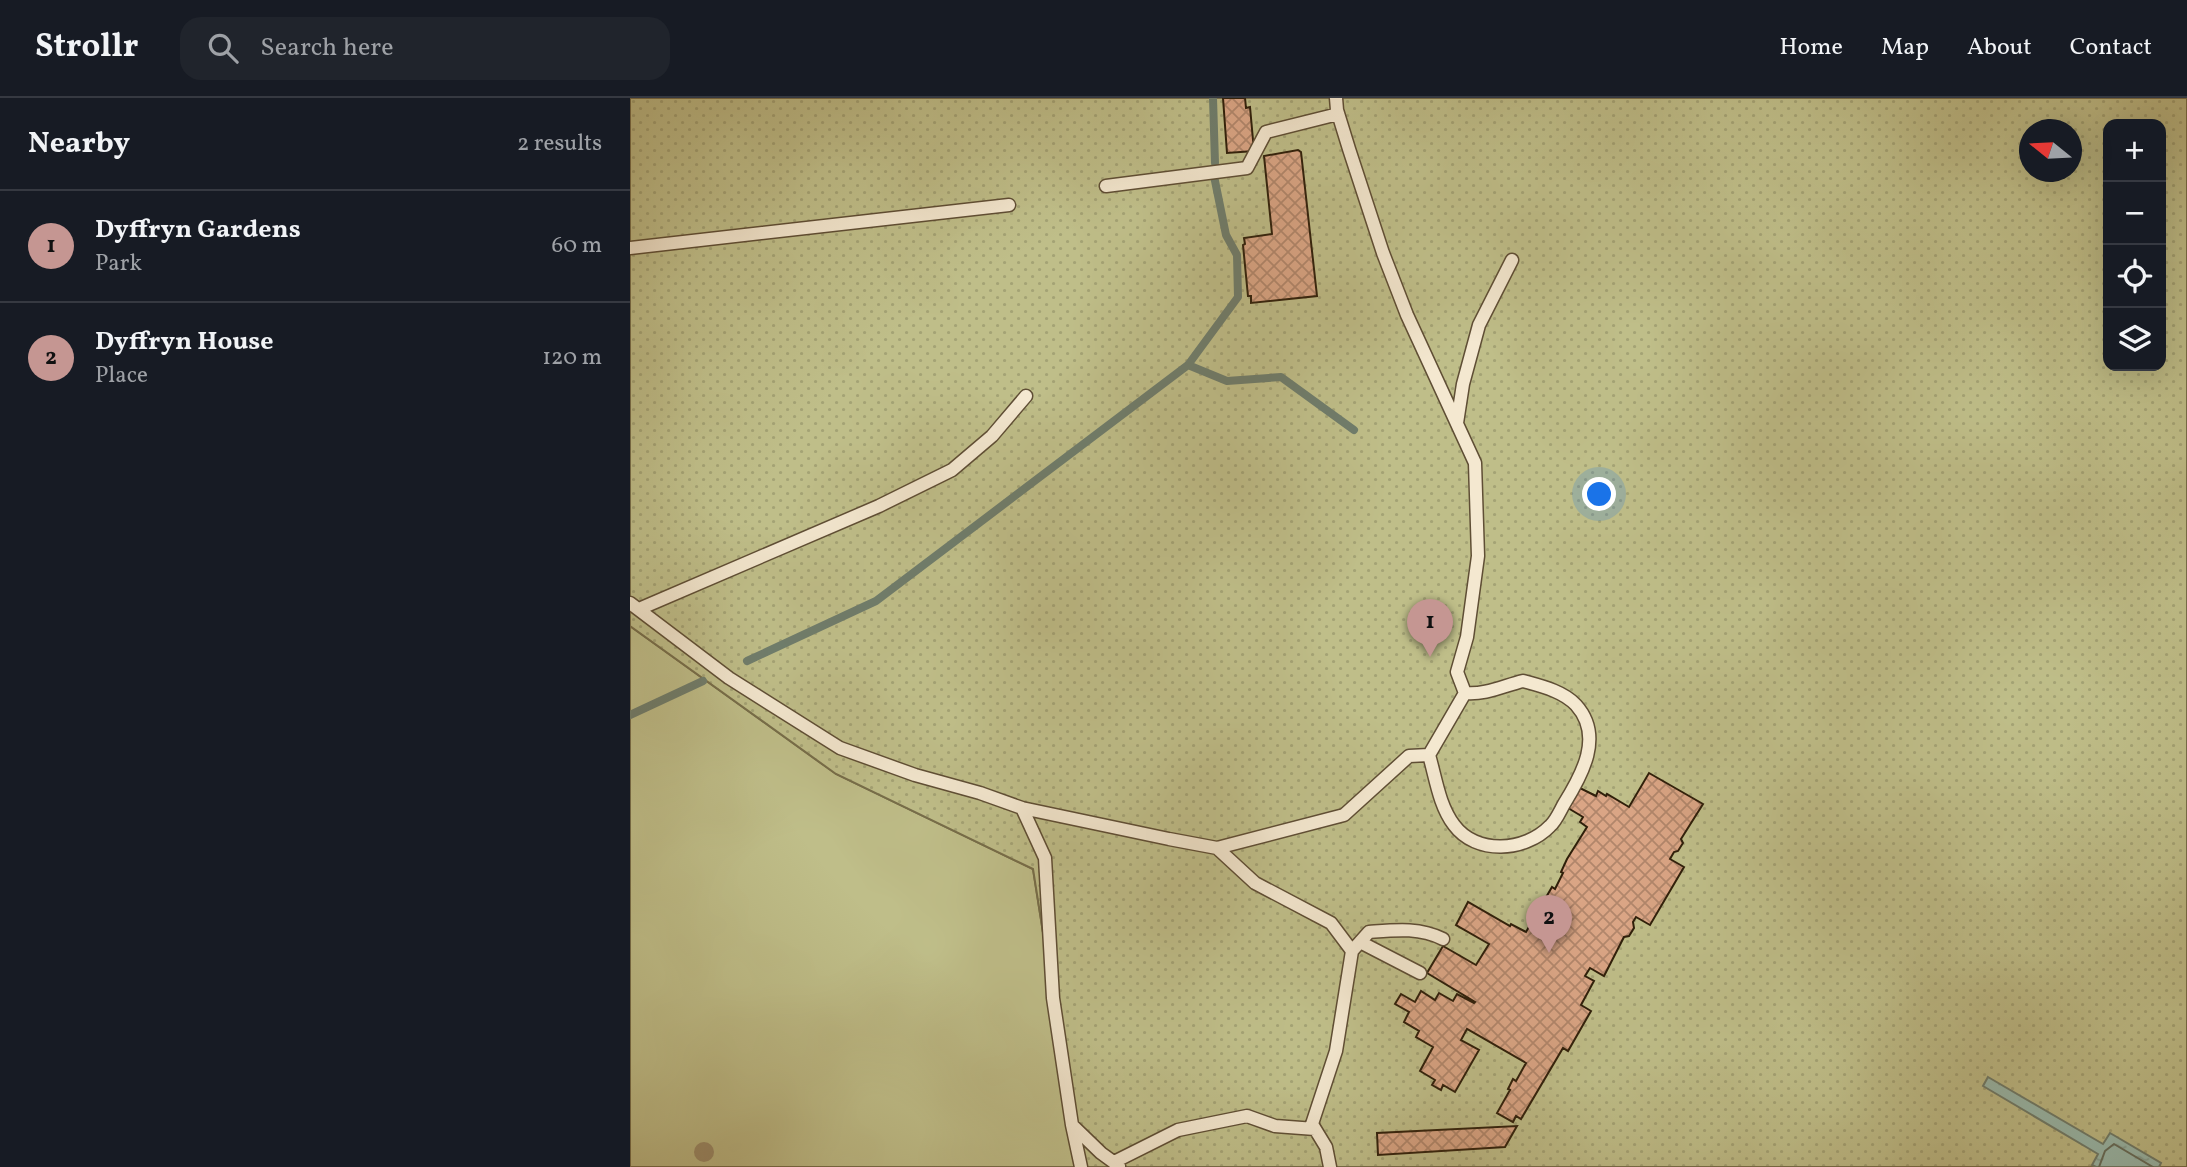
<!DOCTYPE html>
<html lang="en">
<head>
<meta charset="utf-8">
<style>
	:root { --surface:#171b24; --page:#20242c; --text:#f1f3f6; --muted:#9ea1a6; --line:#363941; --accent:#c59692 }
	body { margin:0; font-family:Vollkorn,serif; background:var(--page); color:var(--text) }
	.controls { position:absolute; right:21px; top:21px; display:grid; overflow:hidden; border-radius:14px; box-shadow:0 7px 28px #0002 }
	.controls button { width:63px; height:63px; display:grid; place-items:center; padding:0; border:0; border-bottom:2px solid var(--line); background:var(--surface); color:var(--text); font:35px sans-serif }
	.compass { position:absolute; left:1389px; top:21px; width:63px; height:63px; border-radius:50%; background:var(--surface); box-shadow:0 7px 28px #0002; rotate:288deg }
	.you { position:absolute; left:970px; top:397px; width:24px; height:24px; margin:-18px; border:5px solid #fff; border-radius:50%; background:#1a73e8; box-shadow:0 0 0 10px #1a73e833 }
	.badge { display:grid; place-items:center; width:46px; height:46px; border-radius:50%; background:var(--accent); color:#111; font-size:23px; font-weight:700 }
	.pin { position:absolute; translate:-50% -58px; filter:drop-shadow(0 2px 4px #0008) }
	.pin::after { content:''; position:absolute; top:37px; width:24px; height:21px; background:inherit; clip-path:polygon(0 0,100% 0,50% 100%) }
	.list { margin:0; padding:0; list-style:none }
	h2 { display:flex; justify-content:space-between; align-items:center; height:91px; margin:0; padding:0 28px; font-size:30px }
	h2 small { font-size:23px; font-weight:400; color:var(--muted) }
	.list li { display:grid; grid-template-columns:46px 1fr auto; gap:21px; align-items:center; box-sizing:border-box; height:112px; padding:0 28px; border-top:2px solid var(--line) }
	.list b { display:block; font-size:26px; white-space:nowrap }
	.list p { margin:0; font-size:23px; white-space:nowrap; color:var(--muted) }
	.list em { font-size:23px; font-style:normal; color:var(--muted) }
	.icon { flex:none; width:38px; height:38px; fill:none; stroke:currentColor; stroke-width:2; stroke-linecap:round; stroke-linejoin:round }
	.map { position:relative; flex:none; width:1557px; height:1069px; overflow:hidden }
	header { display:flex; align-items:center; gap:42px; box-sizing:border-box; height:98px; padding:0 35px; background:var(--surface); border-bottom:2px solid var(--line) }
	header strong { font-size:33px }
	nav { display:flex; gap:38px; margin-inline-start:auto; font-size:24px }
	.search { width:490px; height:63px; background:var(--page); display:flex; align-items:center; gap:18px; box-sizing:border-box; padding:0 24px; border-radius:21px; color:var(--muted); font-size:26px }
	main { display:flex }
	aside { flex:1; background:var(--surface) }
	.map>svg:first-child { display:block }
	.grass { fill:#bfbe89; stroke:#776e4a; stroke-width:2 }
	.park { fill:url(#park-dots); stroke:#776e4a; stroke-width:2; fill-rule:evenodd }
	.water { fill:url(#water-ripples); stroke:#6f7d6c; stroke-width:2 }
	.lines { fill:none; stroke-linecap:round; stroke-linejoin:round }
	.shore { stroke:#646d5c; stroke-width:2 }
	.stream { stroke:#6f7d6c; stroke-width:8 }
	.building { fill:url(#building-cross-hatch); stroke:#2f1f0a; stroke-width:2 }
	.lane-casing { stroke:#5f4e35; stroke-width:15 }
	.lane { stroke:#f4e8d0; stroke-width:12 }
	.tree { fill:#9d8e6c }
</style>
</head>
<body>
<header>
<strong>Strollr</strong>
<div class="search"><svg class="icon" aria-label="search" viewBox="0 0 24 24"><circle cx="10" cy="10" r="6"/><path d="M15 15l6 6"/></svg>Search here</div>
<nav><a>Home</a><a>Map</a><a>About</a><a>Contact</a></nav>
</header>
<main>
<aside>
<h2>Nearby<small>2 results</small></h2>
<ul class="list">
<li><span class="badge">1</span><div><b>Dyffryn Gardens</b><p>Park</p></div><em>60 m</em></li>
<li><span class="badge">2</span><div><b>Dyffryn House</b><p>Place</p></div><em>120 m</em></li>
</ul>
</aside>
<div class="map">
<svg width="1557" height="1069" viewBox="0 0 1557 1069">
	<defs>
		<pattern id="park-dots" width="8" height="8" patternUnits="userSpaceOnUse" patternTransform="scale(1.75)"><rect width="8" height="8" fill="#bfbe89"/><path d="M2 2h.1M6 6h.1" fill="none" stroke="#a4a375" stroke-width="1.8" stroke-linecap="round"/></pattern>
		<pattern id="water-ripples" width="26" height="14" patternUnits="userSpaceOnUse" patternTransform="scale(1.75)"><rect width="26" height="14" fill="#99bbae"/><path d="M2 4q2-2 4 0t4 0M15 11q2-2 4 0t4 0" fill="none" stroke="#84a094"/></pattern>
		<pattern id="building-cross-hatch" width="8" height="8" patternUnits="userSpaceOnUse" patternTransform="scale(1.75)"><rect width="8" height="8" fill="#daa585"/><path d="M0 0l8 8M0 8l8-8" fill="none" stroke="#b1866b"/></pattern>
	</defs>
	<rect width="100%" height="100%" fill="#eedbb6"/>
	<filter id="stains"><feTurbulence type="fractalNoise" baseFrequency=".00286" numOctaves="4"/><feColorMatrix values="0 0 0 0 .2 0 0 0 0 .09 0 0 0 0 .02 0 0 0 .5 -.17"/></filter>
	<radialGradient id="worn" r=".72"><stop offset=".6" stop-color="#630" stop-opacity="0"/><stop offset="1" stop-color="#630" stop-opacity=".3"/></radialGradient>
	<path class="grass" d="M0 528 206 676 403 771 450 1069H0Z"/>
	<path class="park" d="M0 0H1557V1069H450L403 771 206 676 0 528ZM1478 26H1531V268H1478ZM1400 32H1442V74H1400Z"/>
	<path class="water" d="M1358 979 1473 1046 1480 1035 1531 1065 1529 1069H1466L1462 1067 1468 1056 1353 988Z"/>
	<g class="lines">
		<path class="shore" d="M1469 1069 1475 1053 1484 1046 1523 1069"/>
		<path class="stream" d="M583 0 585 65
			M558 267 608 199 607 157 596 137 584 78
			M117 563 246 503 558 267 597 283 651 279 724 332
			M0 617 73 583"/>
	</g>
	<path class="building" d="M593 0H615L616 10 620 9 624 53 597 55Z
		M668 52 671 54 687 198 621 205V198H618L613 147 615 146 614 140 642 136 634 58Z
		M1019 675 1073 706 1051 741 1053 745 1048 753 1044 754 1040 761 1054 769 1020 827 1006 819 1003 824 1004 830 999 838 994 839 974 878 960 870 955 878 964 883 951 907 961 913 938 953 933 950 891 1021 886 1018 883 1024 867 1015 880 992 878 991 883 981 886 983 896 965 837 931 831 942 849 952 825 994 813 987 811 992 802 987 805 982 790 973 803 949 786 939 789 933 774 924 779 914 765 906 771 896 785 904 791 893 805 902 809 895 823 903 827 896 844 905 845 904 797 875 813 848 846 867 859 846 826 827 838 804 880 828 881 826 896 834 922 789 925 791 933 775 931 774 937 761 957 729 950 724 953 719 938 710 950 690 966 698 968 693 976 698 977 696 999 709Z
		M887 1028 875 1049 748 1057 747 1035Z"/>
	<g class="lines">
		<g class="lane-casing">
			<path id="lane" d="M706 0 707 12 719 51 753 155 777 217 845 365 848 458 837 539 827 574 835 595
				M476 88 617 70 636 34 708 16
				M0 150 379 107
				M827 325 833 286 849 227 882 162
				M0 505 99 580 210 650 285 677 350 695 392 710 539 741 587 750 714 717 779 658 799 657
				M9 511 249 408 322 372 362 338 396 298
				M893 583C911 588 933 593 946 607 974 638 952 677 934 706 930 713 926 723 920 728 895 754 846 757 824 727 809 707 806 681 799 657L835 595C855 597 873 588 893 583Z
				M392 710 415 760 423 900 442 1027 451 1069
				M587 750 625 785 701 825 722 853 706 953 682 1026 696 1049 700 1069
				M730 844 790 875
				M722 853 739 834C765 832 789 829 813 841
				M442 1027 471 1055 489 1068
				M484 1064 548 1032 617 1018 645 1028 685 1031"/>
		</g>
		<use href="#lane" class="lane"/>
	</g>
	<circle class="tree" cx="74" cy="1054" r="10"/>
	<rect width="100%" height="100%" filter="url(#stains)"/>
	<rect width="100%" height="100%" fill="url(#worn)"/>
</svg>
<div class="controls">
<button>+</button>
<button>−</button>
<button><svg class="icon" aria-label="locate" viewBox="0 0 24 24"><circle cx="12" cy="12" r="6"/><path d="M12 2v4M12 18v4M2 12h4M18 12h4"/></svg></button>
<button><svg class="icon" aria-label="layers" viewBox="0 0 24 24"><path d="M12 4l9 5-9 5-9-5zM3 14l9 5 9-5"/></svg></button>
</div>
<svg class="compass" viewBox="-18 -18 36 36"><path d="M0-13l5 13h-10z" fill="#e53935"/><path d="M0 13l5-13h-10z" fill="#9ea1a6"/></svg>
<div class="you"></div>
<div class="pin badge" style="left:800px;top:559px">1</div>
<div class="pin badge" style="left:919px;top:855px">2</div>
</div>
</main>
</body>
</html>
